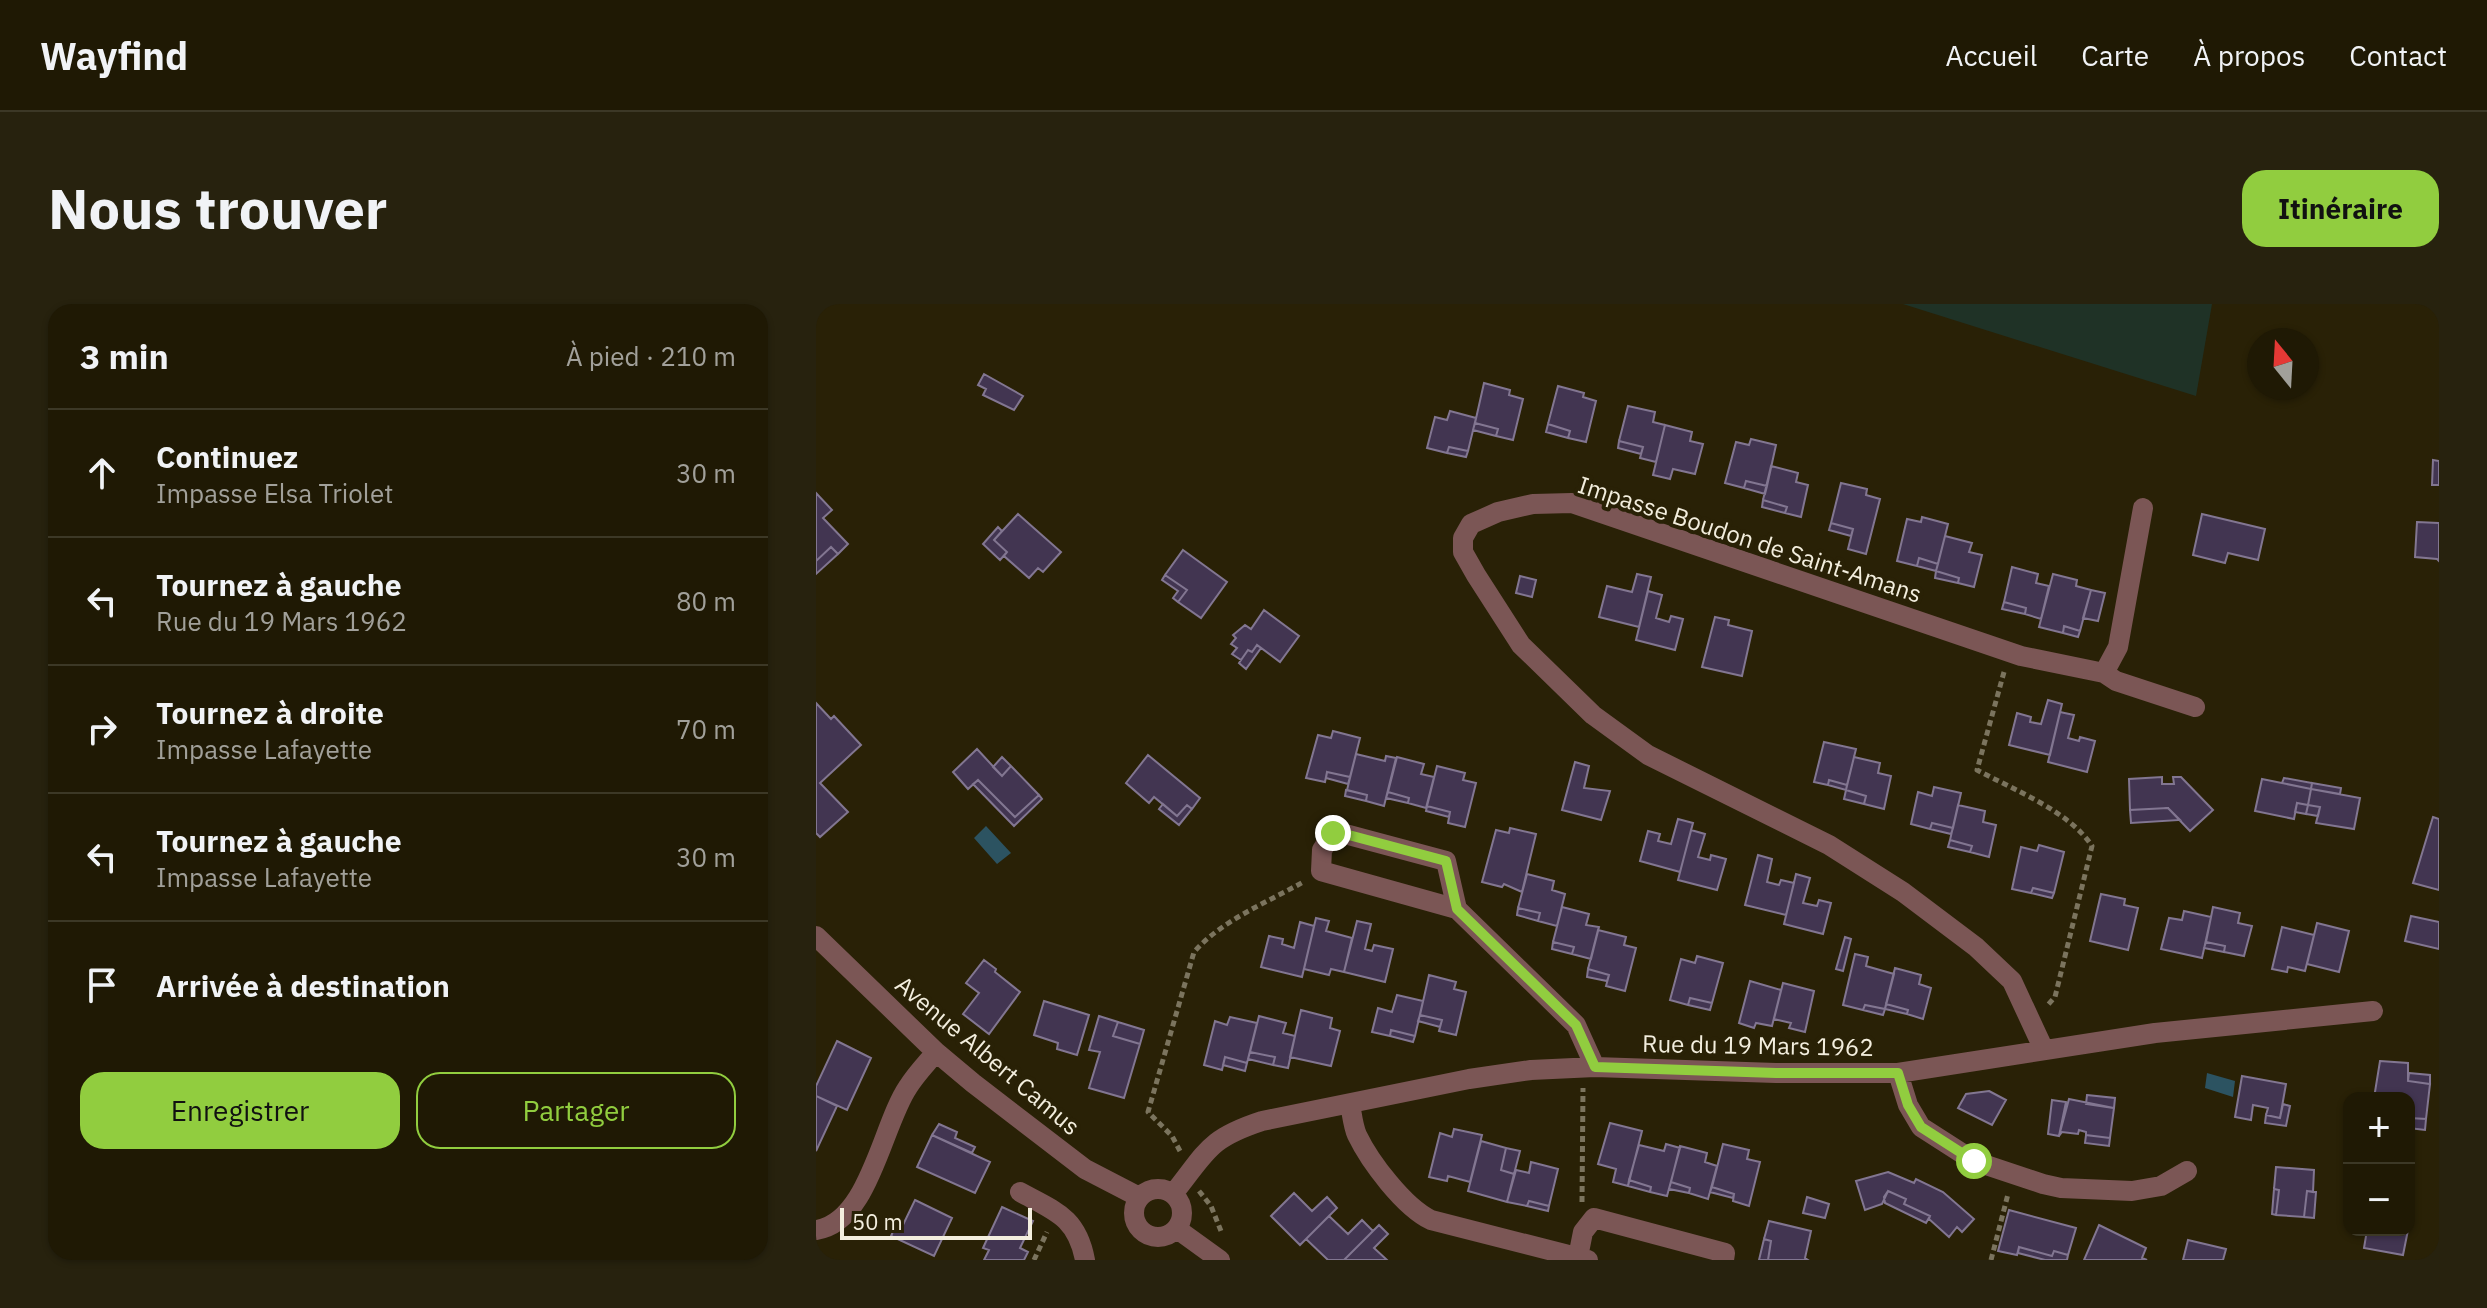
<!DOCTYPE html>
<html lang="fr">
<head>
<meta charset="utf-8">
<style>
	:root { --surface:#1f1904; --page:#27220e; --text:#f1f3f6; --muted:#a1a09a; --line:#3c3826; --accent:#91cd3f }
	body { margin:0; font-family:"IBM Plex Sans",sans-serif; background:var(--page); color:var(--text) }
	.controls { position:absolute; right:24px; bottom:24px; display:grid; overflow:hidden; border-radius:16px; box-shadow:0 2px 6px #0004 }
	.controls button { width:72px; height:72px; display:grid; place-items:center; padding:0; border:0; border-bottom:2px solid var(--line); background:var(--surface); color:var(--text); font:40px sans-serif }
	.compass { position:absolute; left:1431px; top:24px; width:72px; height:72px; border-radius:50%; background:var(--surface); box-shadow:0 2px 6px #0004; rotate:342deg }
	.scale { position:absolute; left:24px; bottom:20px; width:192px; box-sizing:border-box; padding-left:8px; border:4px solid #f3eede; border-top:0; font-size:22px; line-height:28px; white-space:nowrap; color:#f3eede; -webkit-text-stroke:6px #292106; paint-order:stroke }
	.stop { position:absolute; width:24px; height:24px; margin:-18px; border:6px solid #91cd3f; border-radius:50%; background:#fff }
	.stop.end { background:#91cd3f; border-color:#fff; box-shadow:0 2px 8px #0008 }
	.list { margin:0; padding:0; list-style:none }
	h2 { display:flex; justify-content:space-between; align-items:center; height:104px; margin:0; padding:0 32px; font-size:34px }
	h2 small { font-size:26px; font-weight:400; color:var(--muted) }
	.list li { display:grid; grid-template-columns:52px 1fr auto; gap:24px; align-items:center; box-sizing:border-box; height:128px; padding:0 32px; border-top:2px solid var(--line) }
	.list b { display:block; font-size:30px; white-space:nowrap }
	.list p { margin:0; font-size:26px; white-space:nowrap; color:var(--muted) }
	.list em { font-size:26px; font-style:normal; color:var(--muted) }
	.actions { display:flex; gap:16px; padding:24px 32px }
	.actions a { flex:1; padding:18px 0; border:2px solid var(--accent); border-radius:24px; text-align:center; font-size:28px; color:var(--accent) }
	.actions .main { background:var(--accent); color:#111 }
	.icon { flex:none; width:44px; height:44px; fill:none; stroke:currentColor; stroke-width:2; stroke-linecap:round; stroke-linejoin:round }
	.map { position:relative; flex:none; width:1623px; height:956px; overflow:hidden; border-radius:24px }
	header { display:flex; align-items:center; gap:48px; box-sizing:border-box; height:112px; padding:0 40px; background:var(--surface); border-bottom:2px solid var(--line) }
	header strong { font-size:38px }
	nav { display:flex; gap:44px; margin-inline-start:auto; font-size:28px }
	.intro { display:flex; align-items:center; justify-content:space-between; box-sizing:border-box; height:192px; padding:0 48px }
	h1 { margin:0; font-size:56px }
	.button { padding:20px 36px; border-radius:24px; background:var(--accent); color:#111; font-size:28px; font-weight:700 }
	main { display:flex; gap:48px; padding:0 48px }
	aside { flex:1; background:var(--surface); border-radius:24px; box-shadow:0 2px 6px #0004 }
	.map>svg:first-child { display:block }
	.green { fill:#1f3226 }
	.water { fill:#2c5361 }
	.building { fill:#423551; stroke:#827691; stroke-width:2 }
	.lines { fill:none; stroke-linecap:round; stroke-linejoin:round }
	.path { stroke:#7b745e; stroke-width:5; stroke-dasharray:6 4; stroke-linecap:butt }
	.minor { stroke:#7b5655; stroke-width:20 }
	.route { stroke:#91cd3f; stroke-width:10 }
	.labels { text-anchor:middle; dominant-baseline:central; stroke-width:8; stroke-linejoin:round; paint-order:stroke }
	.street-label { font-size:24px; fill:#f3eede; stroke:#292106 }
</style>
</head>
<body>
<header>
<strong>Wayfind</strong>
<nav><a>Accueil</a><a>Carte</a><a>À propos</a><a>Contact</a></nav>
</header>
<div class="intro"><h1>Nous trouver</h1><a class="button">Itinéraire</a></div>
<main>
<aside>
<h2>3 min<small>À pied · 210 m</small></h2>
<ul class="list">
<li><svg class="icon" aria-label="ahead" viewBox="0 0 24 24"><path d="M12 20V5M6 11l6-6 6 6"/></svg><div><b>Continuez</b><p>Impasse Elsa Triolet</p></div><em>30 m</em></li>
<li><svg class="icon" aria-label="left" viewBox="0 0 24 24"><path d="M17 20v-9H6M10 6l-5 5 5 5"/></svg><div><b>Tournez à gauche</b><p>Rue du 19 Mars 1962</p></div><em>80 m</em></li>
<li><svg class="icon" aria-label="right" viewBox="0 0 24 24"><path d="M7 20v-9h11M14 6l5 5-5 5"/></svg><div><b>Tournez à droite</b><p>Impasse Lafayette</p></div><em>70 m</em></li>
<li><svg class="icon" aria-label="left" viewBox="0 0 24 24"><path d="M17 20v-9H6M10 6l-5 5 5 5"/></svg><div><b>Tournez à gauche</b><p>Impasse Lafayette</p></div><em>30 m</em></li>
<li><svg class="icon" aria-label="arrive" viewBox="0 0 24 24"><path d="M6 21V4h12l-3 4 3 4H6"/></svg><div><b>Arrivée à destination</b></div></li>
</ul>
<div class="actions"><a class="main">Enregistrer</a><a>Partager</a></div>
</aside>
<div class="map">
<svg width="1623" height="956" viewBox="0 0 1623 956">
	<rect width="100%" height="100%" fill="#292106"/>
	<path class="green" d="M1087 0H1396L1380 92Z"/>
	<path class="water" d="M170 522 195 549 181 560 158 534Z
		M1391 769 1419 777 1417 793 1389 784Z"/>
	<path class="building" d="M168 70 207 92 198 106 167 91 170 85 162 81Z
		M668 79 694 86 693 91 707 95 697 136 680 132 682 125 659 119Z
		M742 82 768 89 767 93 780 97 770 138 752 134 754 127 732 120Z
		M812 102 839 108 837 118 849 121 840 158 824 154 827 143 803 137Z
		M634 107 660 114 652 147 633 143 631 149 611 144 619 113 631 116Z
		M659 119 682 125 680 132 657 126Z
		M732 120 754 127 752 134 730 128Z
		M849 121 876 128 874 137 887 140 879 170 857 165 854 175 837 171Z
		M935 135 960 141 951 182 930 177 928 184 909 179 920 138 933 141Z
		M803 137 827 143 825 150 802 144Z
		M633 143 652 147 650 153 631 149Z
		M1617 156 1623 157V181H1616Z
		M955 162 982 169 980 178 992 181 985 213 969 209 971 203 947 196Z
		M930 177 951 182 949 190 928 184Z
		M1025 179 1051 185 1050 191 1064 195 1050 250 1032 245 1037 225 1015 219Z
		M0 189 16 206 7 214 32 240 22 250 15 243 0 257Z
		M947 196 971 203 969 209 946 203Z
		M202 210 245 248 227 268 222 264 213 274 188 252 191 248 178 236Z
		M1386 210 1449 225 1442 256 1412 249 1409 259 1377 251Z
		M1106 213 1132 220 1122 260 1103 254 1101 262 1081 257 1091 215 1105 218Z
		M1601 218 1623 219V257L1621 255 1599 253Z
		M1015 219 1037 225 1035 232 1013 226Z
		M182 223 186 227 178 236 191 248 184 256 167 240Z
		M1129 232 1156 239 1153 248 1166 251 1158 283 1142 279 1143 274 1120 267Z
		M15 243 22 250 0 270V257Z
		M367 246 411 278 385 314 362 298 371 286 349 271Z
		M1103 254 1122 260 1120 267 1101 262Z
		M1196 263 1222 270 1220 279 1233 282 1225 315 1209 310 1210 304 1188 298Z
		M1120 267 1143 274 1142 279 1119 274Z
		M821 270 835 273 823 323 783 313 791 282 816 288Z
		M1237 270 1261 276 1260 282 1275 286 1264 327 1248 322 1247 329 1223 323Z
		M349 271 371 286 362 298 357 294 362 287 346 276Z
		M704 272 720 276 716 293 700 289Z
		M1275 286 1289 289 1282 317 1267 314Z
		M832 287 846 291 840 314 853 318 855 312 867 315 859 346 820 336Z
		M1188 298 1210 304 1209 310 1186 305Z
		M448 306 483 332 464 358 441 341 436 348 432 346 425 356 416 350 421 344 415 340 420 334 417 331 429 321 435 325Z
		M899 313 913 316 912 321 936 327 926 372 886 363Z
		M1248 322 1264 327 1262 333 1247 329Z
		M441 341 445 344 430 365 423 359 432 346 436 348Z
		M1232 396 1246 400 1234 451 1193 441 1201 409 1215 413 1214 418 1225 420Z
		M0 399 15 415 18 412 45 441 4 479 32 508 4 533 0 529Z
		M1244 408 1258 411 1252 434 1263 437 1264 433 1279 437 1271 468 1232 458Z
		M517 427 544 434 534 473 511 468 509 478 490 474 502 431 515 434Z
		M1008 438 1040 445 1031 481 1013 476 1012 481 998 478Z
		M161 445 186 472 195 462 223 491 199 513 162 476 152 485 137 468Z
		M540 450 569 457 570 452 580 454 568 502 550 497 551 491 531 486Z
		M332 451 384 494 376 505 371 501 361 512 338 493 333 499 310 479Z
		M186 453 195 462 186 472 177 463Z
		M581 453 608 460 605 470 618 473 610 504 592 499 593 494 572 488Z
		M1038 453 1064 459 1062 469 1075 472 1068 505 1048 500 1050 492 1030 486Z
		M759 458 773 462 768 484 794 487 785 516 746 506Z
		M621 462 649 469 647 476 660 479 649 523 632 519 634 508 611 502Z
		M511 468 534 473 532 480 510 474Z
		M1346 473V480H1358L1357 473H1365L1397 506 1374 527 1352 504 1314 506 1313 475Z
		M1468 474 1496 479 1495 485 1466 479Z
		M1446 475 1495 485 1492 501 1481 499 1478 515 1439 507Z
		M162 476 199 513 223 491 226 495 198 522 157 480Z
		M1013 476 1031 481 1030 486 1012 481Z
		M1496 479 1525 484 1524 490 1495 485Z
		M1118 483 1145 489 1137 524 1116 519 1114 525 1095 520 1102 488 1116 492Z
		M1495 485 1544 494 1538 525 1500 519 1504 503 1492 501Z
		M530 486 551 491 550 497 529 492Z
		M1030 486 1050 492 1048 500 1028 495Z
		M572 488 593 494 592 499 570 494Z
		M1481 499 1492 501 1490 510 1479 508Z
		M347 500 361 512 371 501 376 505 363 521 343 505Z
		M1142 501 1169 507 1167 518 1180 521 1173 553 1154 548 1156 542 1134 536Z
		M1492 501 1504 503 1502 512 1490 510Z
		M611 502 634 508 633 513 610 507Z
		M1352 504 1364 516 1315 519 1314 506Z
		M1617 513 1623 515V586L1597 579Z
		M862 515 877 519 864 568 824 557 832 527 844 530 842 537 855 540Z
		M1116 519 1137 524 1135 530 1114 525Z
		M694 524 720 530 706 588 688 580 686 583 666 578 680 526 693 529Z
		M875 526 889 530 882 553 894 556 895 551 910 555 901 586 862 576Z
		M1134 536 1156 542 1154 548 1132 543Z
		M1223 541 1248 548 1238 589 1217 584 1215 589 1196 585 1205 543 1221 547Z
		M942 551 956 555 951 578 963 581 965 576 978 579 970 611 929 601Z
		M711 570 738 577 736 586 749 590 741 622 722 617 724 609 702 604Z
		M980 570 994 574 987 599 1001 602 1003 596 1015 599 1007 630 968 620Z
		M1217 584 1238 589 1236 594 1215 589Z
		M1285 590 1309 595 1308 601 1322 604 1312 646 1274 637Z
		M746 603 773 610 770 621 783 623 775 655 756 650 758 643 737 638Z
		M1397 603 1424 609 1422 619 1436 622 1428 652 1408 648 1409 642 1390 638Z
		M702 604 724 609 722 617 701 611Z
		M1368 607 1395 613 1386 654 1345 645 1353 614 1366 616Z
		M1595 612 1623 618V645L1589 637Z
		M500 614 513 617 510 627 536 634 528 668 515 665 513 671 488 665Z
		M541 617 555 620 549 645 556 647 558 641 577 645 569 678 528 668Z
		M484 618 498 622 486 673 445 663 453 632 467 635 466 640 478 644Z
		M1501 619 1533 627 1523 668 1491 660Z
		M1466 623 1498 631 1489 667 1472 663 1471 668 1456 665Z
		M782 626 810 633 808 641 820 644 809 687 790 682 793 671 772 665Z
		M1029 633 1035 635 1027 667 1020 665Z
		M737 638 758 643 756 650 736 645Z
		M1390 638 1409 642 1408 648 1388 644Z
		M1039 650 1052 653 1050 662 1078 670 1069 705 1049 701 1047 706 1027 701Z
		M881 652 907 659 896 699 874 694 872 701 854 696 865 655 879 659Z
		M168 656 180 665 179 668 204 688 173 730 147 710 163 689 150 679Z
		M1079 664 1105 671 1103 680 1115 684 1107 715 1091 710 1092 706 1070 700Z
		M772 665 793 671 791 677 771 673Z
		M613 671 640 678 638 685 650 688 640 731 623 727 626 716 604 711Z
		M934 677 965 686 956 722 940 719 938 724 923 719Z
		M967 679 998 687 989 728 973 724 975 719 958 715Z
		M581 691 607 697 599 732 575 726 574 732 556 728 562 704 576 708Z
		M874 694 896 699 894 706 872 701Z
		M228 697 273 711 261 751 241 745 242 739 218 731Z
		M1070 700 1092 706 1091 710 1069 705Z
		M1049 701 1069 705 1067 711 1047 706Z
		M485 706 516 714 514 724 524 727 515 762 474 753Z
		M604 711 626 716 624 723 602 717Z
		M283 712 302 718 297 732 324 740 308 794 273 784 284 748 273 746Z
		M443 712 470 719 467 729 479 732 472 764 457 761 459 753 434 748Z
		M414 713 441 719 431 759 409 753 406 766 388 761 399 717 411 721Z
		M302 718 328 726 324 740 297 732Z
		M575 726 599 732 597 738 574 732Z
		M21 737 55 754 31 806 0 792V782Z
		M434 748 459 753 457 761 432 755Z
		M409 753 431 759 429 767 407 761Z
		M1564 757 1592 759V777L1614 780 1610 815 1593 814V794H1558Z
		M1593 769 1614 771V780L1592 777Z
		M1426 772 1470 780 1464 814 1450 811 1452 804 1437 801 1435 816 1419 813Z
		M1173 787 1190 796 1176 821 1142 804 1150 790Z
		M1271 791 1299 794 1298 804 1270 800Z
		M0 792 21 802 0 847Z
		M1253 795 1298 804 1294 834 1270 831V828L1263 826 1262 830 1246 828 1243 832Z
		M1236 796 1250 798 1243 832 1232 830Z
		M1467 800 1474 802 1470 822 1449 819 1450 811 1464 814Z
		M1593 814 1610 815 1609 826 1593 824Z
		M794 819 826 827 812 882 797 878 800 865 782 860Z
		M123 820 141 828 139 834 159 843 156 849 116 831Z
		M638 825 666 831 654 878 632 872 631 877 613 873 624 829 636 833Z
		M116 831 174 858 159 889 101 863Z
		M1270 831 1294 834 1293 842 1269 839Z
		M665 837 690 844 685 866 698 870 691 898 652 887Z
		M850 840 864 844 851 892 834 888 835 883 813 876 823 841 848 847Z
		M907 840 933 846 931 855 944 858 933 902 917 897 918 890 896 883Z
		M864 842 891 849 889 858 901 862 892 895 873 889 874 884 855 878Z
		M690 844 704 847 698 870 685 866Z
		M715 858 742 865 733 902 713 897 711 902 691 898 700 866 713 869Z
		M1460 863 1498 866 1497 888 1491 887 1488 913 1460 911 1463 886 1458 885Z
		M1072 868 1098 879 1100 875 1127 888 1158 915 1146 928 1141 923 1133 933 1113 915 1114 912 1088 900 1090 895 1072 887 1066 900 1049 906 1040 877Z
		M813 876 835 883 834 888 812 882Z
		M855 878 874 884 873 889 853 885Z
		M896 883 918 890 917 894 894 888Z
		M1458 885 1463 886 1460 911 1456 910Z
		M1072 887 1090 895 1088 900 1114 912 1110 919 1069 899 1068 893Z
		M1491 887 1500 888 1498 914 1488 913Z
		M478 889 496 907 511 893 521 904 484 941 455 912Z
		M991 893 1013 900 1009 914 987 909Z
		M99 896 136 914 118 952 75 932 79 923 85 925Z
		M713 897 733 902 732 907 711 902Z
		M186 903 217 917 204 944 212 948 208 956H168L173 946 167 944Z
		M1193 906 1260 924 1252 951 1238 947 1236 952 1203 943 1201 951 1182 947Z
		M513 912 532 930 546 916 557 927 528 956H512L490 935Z
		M953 917 995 927 989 954 992 956H952L955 937 948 935Z
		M563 921 572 930 558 944 571 956H528Z
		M1283 921 1330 944 1326 954 1331 956H1268Z
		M1551 926H1592L1587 951 1548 944Z
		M948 935 955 937 952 956H943Z
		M1372 936 1410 945 1407 956H1367Z
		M1203 943 1236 952 1238 947 1252 951 1251 956H1229L1202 949Z"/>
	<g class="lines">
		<path class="path" d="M1188 368 1161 466C1198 486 1253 507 1276 542L1239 693 1230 703
			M364 847 356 832 332 808 378 648C406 616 452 598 489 577
			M383 887 395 902 405 927
			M766 898 767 784
			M218 956 231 928
			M1175 956 1192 890"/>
		<path class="minor" d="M1288 369 1302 343 1327 204
			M1288 369 1300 377 1379 403
			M641 605 630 557 529 530 517 529 506 546 505 567 641 605 760 721 779 763
			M0 632 120 748 157 779 269 865 323 893
			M1228 746 1196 677 1160 643 1087 588 1013 541 832 451 777 411 705 341 660 271 647 248V234L655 220 682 208 717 200 756 199 1205 352 1288 369
			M1082 769 1092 801 1105 823 1158 857 1227 880 1245 884 1316 887 1345 882 1371 867
			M534 800C536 810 537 822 541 831 554 858 588 903 615 916L772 956
			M318 909a24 24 0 1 1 48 0a24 24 0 1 1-48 0Z
			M204 888C239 907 261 913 269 956
			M357 890C391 848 391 835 446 817L653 775 715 766 779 763 960 769H1082L1339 729 1557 707
			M361 925 404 956
			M0 926C53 919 66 821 92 783 100 770 111 759 120 748
			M762 953 767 928 778 914 909 949 908 956"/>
	</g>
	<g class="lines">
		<path class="route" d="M517 529 529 530 630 557 641 605 760 721 779 763 960 769H1082L1092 801 1105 823 1158 857"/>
	</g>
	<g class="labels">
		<g class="street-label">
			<text transform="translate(934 235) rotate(18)">Impasse Boudon de Saint-Amans</text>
			<text transform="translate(942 741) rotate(1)">Rue du 19 Mars 1962</text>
			<text transform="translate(172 751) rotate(40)">Avenue Albert Camus</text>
		</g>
	</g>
</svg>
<div class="controls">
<button>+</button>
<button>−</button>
</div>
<svg class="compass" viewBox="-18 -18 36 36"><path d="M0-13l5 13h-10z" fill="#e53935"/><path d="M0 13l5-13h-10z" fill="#a1a09a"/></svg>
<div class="scale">50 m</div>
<div class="stop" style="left:1158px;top:857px"></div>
<div class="stop end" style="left:517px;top:529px"></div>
</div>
</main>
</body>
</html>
